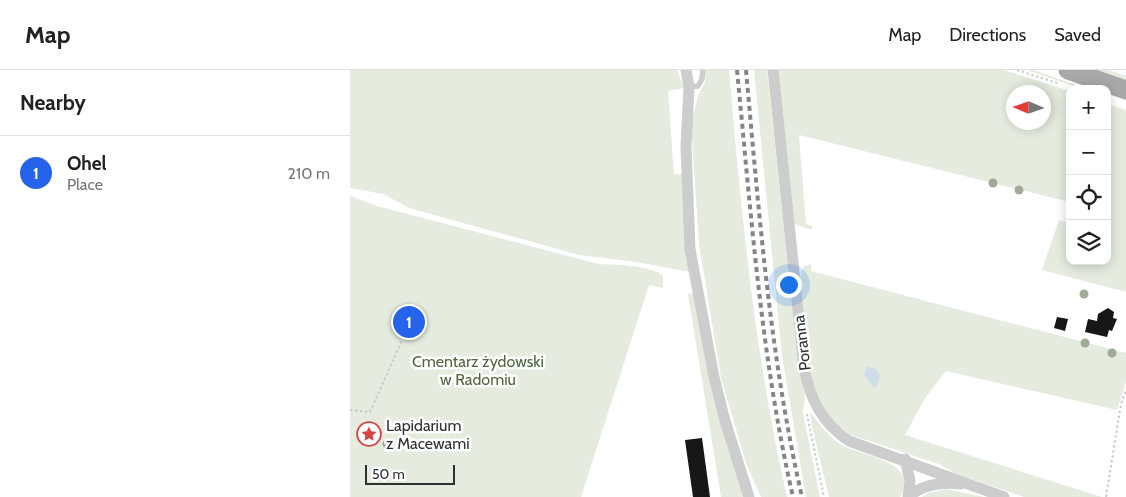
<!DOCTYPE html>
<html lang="en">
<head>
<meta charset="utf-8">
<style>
	:root { --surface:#fff; --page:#f2f2f2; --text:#222; --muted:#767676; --line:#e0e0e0; --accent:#2563eb }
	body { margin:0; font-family:Cabin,sans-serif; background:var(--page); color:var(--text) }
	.controls { position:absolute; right:15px; top:15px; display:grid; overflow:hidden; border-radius:10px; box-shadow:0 2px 12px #0003 }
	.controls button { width:45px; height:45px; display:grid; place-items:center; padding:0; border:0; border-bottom:1px solid var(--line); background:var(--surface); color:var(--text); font:25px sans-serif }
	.compass { position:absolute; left:656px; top:15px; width:45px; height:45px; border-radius:50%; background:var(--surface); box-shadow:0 2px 12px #0003; rotate:272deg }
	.scale { position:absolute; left:15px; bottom:12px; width:90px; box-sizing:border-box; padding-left:5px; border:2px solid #303030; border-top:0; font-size:14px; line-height:18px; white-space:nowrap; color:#303030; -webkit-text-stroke:4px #fff; paint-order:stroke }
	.you { position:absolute; left:438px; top:214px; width:18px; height:18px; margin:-12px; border:4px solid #fff; border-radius:50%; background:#1a73e8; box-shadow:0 0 0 8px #1a73e833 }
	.badge { display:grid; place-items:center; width:32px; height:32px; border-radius:50%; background:var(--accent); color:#fff; font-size:16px; font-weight:700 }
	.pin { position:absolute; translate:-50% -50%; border:2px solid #fff; box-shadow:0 1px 5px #0006 }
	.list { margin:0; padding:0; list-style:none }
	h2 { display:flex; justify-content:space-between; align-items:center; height:65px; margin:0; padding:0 20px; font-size:21px }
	h2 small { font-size:16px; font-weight:400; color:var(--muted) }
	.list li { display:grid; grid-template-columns:32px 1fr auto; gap:15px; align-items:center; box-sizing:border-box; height:75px; padding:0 20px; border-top:1px solid var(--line) }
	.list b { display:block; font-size:19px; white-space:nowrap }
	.list p { margin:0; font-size:16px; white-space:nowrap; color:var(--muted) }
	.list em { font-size:16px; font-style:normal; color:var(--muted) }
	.icon { flex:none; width:28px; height:28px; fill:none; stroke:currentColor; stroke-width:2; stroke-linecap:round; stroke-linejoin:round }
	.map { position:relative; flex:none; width:776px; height:427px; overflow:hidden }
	header { display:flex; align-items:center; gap:30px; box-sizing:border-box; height:70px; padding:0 25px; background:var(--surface); border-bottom:1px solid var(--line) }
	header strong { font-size:24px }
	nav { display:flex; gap:28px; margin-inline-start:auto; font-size:18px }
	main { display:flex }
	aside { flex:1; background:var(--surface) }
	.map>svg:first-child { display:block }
	.green { fill:#e5ebdf; fill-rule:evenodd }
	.water { fill:#cedde9 }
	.building { fill:#171717 }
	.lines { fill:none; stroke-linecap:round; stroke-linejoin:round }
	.path { stroke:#cacaca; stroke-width:2; stroke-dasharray:2.5 2.5; stroke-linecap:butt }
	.lane { stroke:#cdcdcd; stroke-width:5.5 }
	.street { stroke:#cdcdcd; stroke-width:11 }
	.primary { stroke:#a8a8a8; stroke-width:19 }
	.rail { stroke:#858585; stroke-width:4; stroke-dasharray:5 4; stroke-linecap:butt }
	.tree { fill:#9fab96 }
	.labels { text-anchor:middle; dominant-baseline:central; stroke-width:5; stroke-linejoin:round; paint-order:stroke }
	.street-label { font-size:16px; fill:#303030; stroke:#fff }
	.park-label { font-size:16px; fill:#516741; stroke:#fff }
	.poi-label { font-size:16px; fill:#303030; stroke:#fff; text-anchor:start }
</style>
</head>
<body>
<header>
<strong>Map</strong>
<nav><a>Map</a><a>Directions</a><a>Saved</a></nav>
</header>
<main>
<aside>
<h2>Nearby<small></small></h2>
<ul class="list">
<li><span class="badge">1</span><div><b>Ohel</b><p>Place</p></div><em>210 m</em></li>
</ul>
</aside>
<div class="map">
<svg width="776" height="427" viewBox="0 0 776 427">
	<rect width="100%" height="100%" fill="#fff"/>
	<path class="green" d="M0 0H327L334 18 318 21 324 104H333L340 202 286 192 229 185 59 138 33 124 0 118Z
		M356 0H379C391 143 405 286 437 427H411L396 393 371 308 349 174 341 54 348 26 355 13Z
		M404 0H417L446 272 455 327 453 343 470 427H456L432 286Z
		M428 0H654L720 21V132L449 65 456 154 462 156V160L444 154ZM664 22H694V52H664Z
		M677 0H683L738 19H732Z
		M743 0H759L776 6V11Z
		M757 34 776 40V222L692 200 709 150 720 153V191H757Z
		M0 126 27 136 249 194C265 195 302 195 313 206V218L299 215 231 427H0Z
		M461 194V201L776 283V312L767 340 596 301 575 328 555 365 752 427H674L604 403 589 394 501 365C490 357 478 348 471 336 453 297 454 248 450 207L454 196Z
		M346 223 394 427H371L338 224Z
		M460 342C469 353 478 366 490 374 508 386 572 390 550 427H479L462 357Z
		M597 419 634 427H572L578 423Z"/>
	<path class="water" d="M517 296 526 299 530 305 527 316 524 318 514 304Z"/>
	<path class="building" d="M758 238 764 242 763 248 767 249 762 261 759 260 757 267 735 262 738 249 747 251 748 244Z
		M53 253a6 6 0 1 1 12 0a6 6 0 1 1-12 0Z
		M707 247 718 249 715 261 704 258Z
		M352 368 360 427H343L335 370Z"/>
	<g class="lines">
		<path class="path" d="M667 0 710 14
			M0 340 20 342 53 268
			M457 344 474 427
			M756 427 771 334 776 320"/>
		<path class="lane" d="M339 17 348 16 352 9 353 0"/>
		<path class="street" d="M336 0 339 17 336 76 340 179 364 307 375 351 399 427
			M423 0 454 298C460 329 472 353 499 371L654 427
			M555 389 560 411 558 427
			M558 427C573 414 592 412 611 414"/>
		<path class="primary" d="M718 0 776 20"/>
		<path class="rail" d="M387 0C401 143 411 287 443 427
			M396 0C409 143 420 287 452 427"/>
	</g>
	<g class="tree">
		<circle cx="643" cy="113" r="4.5"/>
		<circle cx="669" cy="120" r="4.5"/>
		<circle cx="734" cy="224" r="4.5"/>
		<circle cx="735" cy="273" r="4.5"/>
		<circle cx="762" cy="283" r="4.5"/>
		<circle cx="37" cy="374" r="4.5"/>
	</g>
	<defs>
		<g id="sight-ring" transform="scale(1.25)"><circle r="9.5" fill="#fff" stroke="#d44546" stroke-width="1.5"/><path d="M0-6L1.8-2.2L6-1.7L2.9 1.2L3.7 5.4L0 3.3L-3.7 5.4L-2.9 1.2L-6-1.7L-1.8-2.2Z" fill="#d44546"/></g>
	</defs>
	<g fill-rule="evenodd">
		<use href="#sight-ring" x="19" y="364"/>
	</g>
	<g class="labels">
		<g class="street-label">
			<text transform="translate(452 273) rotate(-97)">Poranna</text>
		</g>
		<g class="park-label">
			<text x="128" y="291">Cmentarz żydowski<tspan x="128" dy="18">w Radomiu</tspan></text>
		</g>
		<g class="poi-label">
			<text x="36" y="355">Lapidarium<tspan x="36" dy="18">z Macewami</tspan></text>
		</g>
	</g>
</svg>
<div class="controls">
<button>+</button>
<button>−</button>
<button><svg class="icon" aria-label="locate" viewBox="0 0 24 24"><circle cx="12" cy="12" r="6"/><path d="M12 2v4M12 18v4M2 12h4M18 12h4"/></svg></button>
<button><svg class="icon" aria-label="layers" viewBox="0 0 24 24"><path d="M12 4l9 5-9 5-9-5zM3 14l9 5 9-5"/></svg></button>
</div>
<svg class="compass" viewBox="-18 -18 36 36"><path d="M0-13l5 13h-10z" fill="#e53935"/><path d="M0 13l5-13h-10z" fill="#767676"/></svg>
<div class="scale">50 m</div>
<div class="you"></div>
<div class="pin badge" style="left:59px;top:252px">1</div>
</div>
</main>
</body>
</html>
